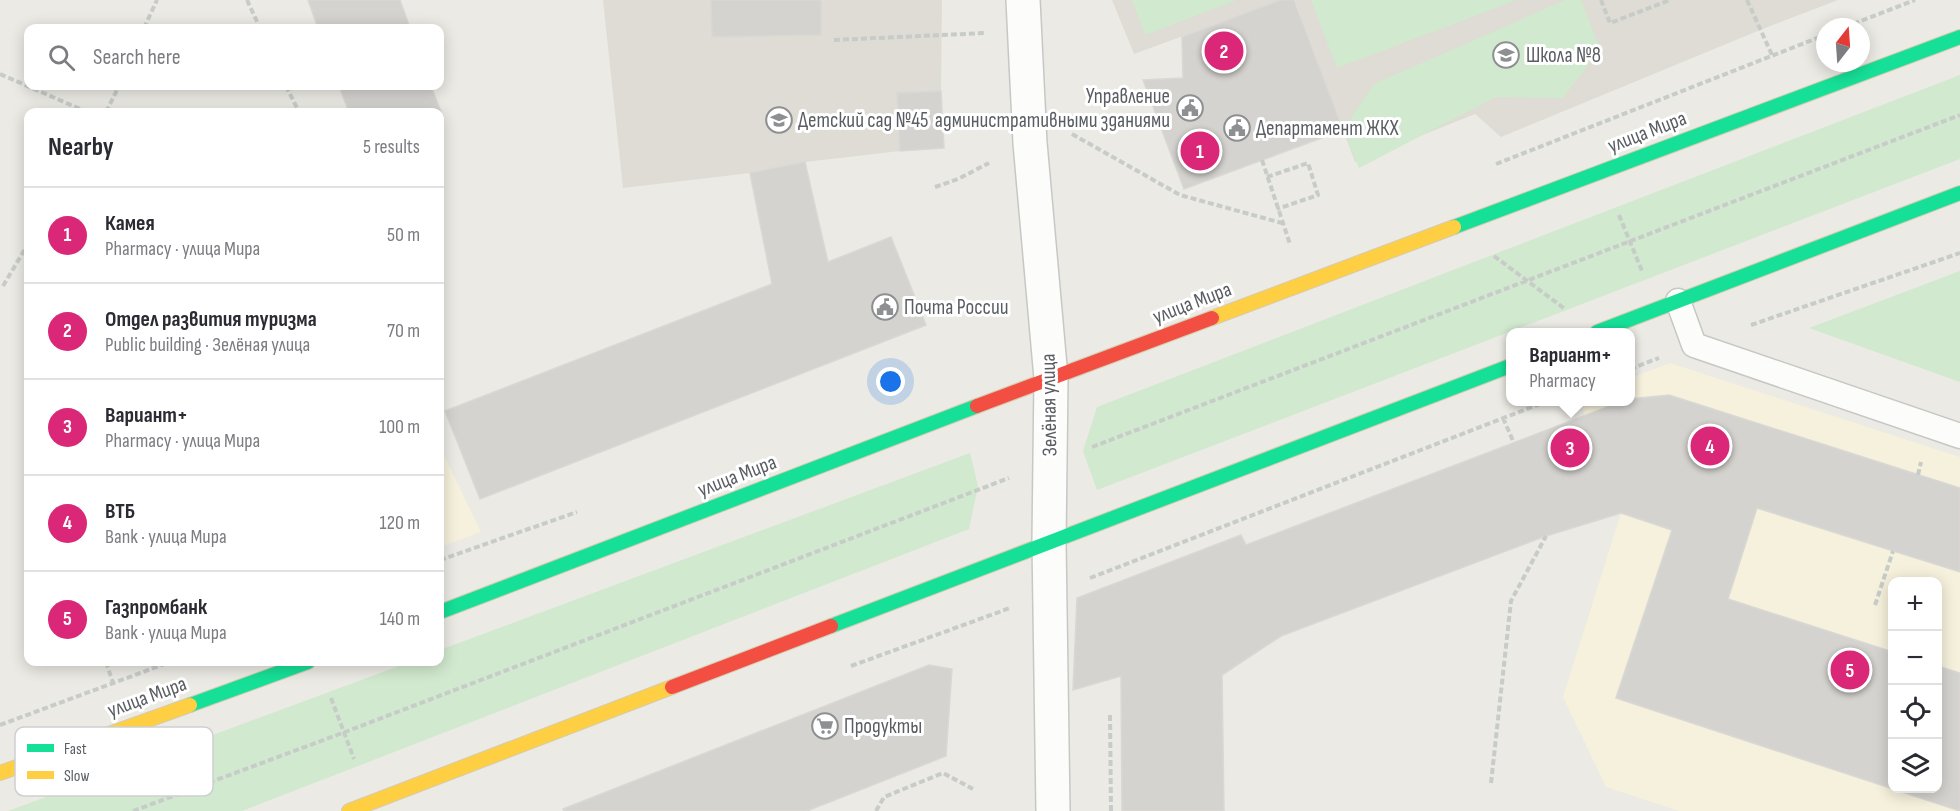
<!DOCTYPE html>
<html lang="en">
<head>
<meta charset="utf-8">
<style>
	:root { --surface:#fff; --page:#f2f2f3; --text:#2b2b33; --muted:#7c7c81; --line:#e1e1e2; --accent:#db2777 }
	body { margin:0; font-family:"Sofia Sans Condensed",sans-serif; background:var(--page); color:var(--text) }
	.controls { position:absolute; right:18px; bottom:18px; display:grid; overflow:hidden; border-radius:12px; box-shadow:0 3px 15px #0003 }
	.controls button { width:54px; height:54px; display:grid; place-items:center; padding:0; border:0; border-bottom:2px solid var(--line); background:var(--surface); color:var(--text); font:30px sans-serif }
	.compass { position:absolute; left:1816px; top:18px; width:54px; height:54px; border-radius:50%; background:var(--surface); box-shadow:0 3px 15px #0003; rotate:17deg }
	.you { position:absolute; left:891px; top:382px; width:21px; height:21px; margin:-15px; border:4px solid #fff; border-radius:50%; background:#1a73e8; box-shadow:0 0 0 9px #1a73e833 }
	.badge { display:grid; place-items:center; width:39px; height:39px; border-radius:50%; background:var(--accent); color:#fff; font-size:20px; font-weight:700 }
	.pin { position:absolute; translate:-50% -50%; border:3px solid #fff; box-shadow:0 2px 6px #0006 }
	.popup { position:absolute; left:1506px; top:328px; width:129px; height:78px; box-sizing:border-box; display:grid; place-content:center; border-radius:12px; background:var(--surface); filter:drop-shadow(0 2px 4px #0005); font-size:20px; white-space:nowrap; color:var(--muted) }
	.popup b { font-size:22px; color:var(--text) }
	.popup::after { content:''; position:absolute; left:50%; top:100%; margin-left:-12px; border:12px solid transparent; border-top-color:var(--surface) }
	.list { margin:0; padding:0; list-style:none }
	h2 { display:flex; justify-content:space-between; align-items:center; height:78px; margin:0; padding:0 24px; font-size:26px }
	h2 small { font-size:20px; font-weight:400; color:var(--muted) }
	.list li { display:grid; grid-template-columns:39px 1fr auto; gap:18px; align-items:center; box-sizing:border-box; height:96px; padding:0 24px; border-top:2px solid var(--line) }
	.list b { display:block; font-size:22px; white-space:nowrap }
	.list p { margin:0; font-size:20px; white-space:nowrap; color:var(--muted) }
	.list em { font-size:20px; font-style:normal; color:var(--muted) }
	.icon { flex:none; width:33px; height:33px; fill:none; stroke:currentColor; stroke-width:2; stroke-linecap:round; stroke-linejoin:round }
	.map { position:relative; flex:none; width:1960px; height:811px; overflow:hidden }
	.search { position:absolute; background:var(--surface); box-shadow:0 3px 15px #0003; left:24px; top:24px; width:420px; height:66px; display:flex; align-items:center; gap:15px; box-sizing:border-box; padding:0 21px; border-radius:12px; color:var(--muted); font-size:22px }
	.panel { position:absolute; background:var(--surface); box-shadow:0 3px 15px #0003; left:24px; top:108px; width:420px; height:558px; border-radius:12px }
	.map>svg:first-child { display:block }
	.commercial { fill:#f6f1dc; fill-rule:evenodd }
	.education { fill:#dedcd4 }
	.green { fill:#d1e9ce }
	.building { fill:#d4d3cf; stroke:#dad8d4; stroke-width:1.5 }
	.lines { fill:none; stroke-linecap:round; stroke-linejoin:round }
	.lane-casing { stroke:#c7c7c5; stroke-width:27 }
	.street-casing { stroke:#c7c7c5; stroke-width:36 }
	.fast-casing { stroke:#d5cbb0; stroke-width:16 }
	.slow-casing { stroke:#d5cbb0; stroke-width:16 }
	.jam-casing { stroke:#d5cbb0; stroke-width:16 }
	.path { stroke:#c7ccc9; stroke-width:4; stroke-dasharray:6 3; stroke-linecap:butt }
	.lane { stroke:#fcfcfb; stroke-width:24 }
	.street { stroke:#fcfcfb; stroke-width:33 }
	.fast { stroke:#16e098; stroke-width:14 }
	.slow { stroke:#ffcf43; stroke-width:14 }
	.jam { stroke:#f24e42; stroke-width:14 }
	.labels { text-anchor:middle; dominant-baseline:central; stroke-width:6; stroke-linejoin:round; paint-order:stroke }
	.poi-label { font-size:21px; fill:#5a5e63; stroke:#fff; text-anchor:start }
	.street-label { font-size:21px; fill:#5a5e63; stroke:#fff }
	.key { fill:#fff; stroke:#cecfd0; stroke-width:1.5 }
	.key-label { font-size:16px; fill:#5a5e63 }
</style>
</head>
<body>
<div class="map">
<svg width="1960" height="811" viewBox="0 0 1960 811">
	<rect width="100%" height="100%" fill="#ebeae4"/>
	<path class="commercial" d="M1670 363 1960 457V811H1679L1606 787 1563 697 1621 513 1580 402H1630V378ZM1892 582H1938V788H1892Z
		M440 447 481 532 440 547Z"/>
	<path class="education" d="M603 0H942L941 91 944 148 900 151 805 162 750 173 623 188Z
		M1112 0H1281L1134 54Z
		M1295 0H1838L1760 30 1501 137 1475 114 1355 162Z"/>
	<path class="green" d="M1132 0H1237L1145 35Z
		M1311 0H1517L1337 68Z
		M1565 0H1581L1600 49 1563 98 1496 97 1359 168 1343 130 1374 84Z
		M1960 75V159L1097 490 1083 451 1097 407Z
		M1960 271V382L1809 328Z
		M970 453 978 486 969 529 242 811H8L410 662H440V650Z"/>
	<path class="building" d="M308 0H400L410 28H318Z
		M711 0H821V35L712 37Z
		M1281 0H1294L1343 130 1184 189 1143 80 1183 78 1182 37Z
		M339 86H431L441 112H349Z
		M941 91 944 148 900 151 897 93Z
		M805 162 828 262 891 237 926 325 480 499 445 411 772 284 750 173Z
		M1669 395 1960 488V572L1757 508 1728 599 1893 652V789H1938V666L1960 673V811L1616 698 1672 530 1621 513 1546 536 1281 636 1222 675 1224 811H1122L1121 676 1073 690 1077 598 1241 535 1246 545 1620 402H1630V399Z
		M929 665 952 669 946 756 807 811H564L563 809Z"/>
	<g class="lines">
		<g class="lane-casing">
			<path id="lane" d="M1678 301 1694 345 1960 436"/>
		</g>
		<g class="street-casing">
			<path id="street" d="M1023 0 1030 143 1051 378 1049 542 1053 811"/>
		</g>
		<g class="fast-casing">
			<path id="fast" d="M1454 227 1960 37
				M1597 332 1960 193
				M440 612 977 406
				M831 626 1510 366
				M190 705 308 662"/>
		</g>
		<g class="slow-casing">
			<path id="slow" d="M1212 318 1454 227
				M0 773 190 705
				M349 811 672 687"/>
		</g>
		<g class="jam-casing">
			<path id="jam" d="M977 406 1212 318
				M672 687 831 626"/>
		</g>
		<path class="path" d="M247 0 260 28
			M1601 0 1610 23 1670 0
			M1747 0 1772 55
			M1845 27 1915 0
			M144 28 157 0
			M834 40 985 33
			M0 74 87 112
			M286 86 299 112
			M106 112 119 86
			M1072 134 1180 195 1282 223
			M1262 160 1290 244
			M1496 164 1825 35
			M1267 177 1308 163 1318 195 1277 209
			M935 187 958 179 989 163
			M1619 215 1642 271
			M1494 256 1565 309
			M3 286 28 244
			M1751 325 1960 253
			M1630 369 1659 358
			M1503 418 1514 443
			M1092 447 1960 115
			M1918 475 1921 462
			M440 560 577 512
			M1090 578 1545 402
			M1875 605 1893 551
			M106 662 113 683
			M851 666 1010 608
			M331 698 354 759
			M1110 715 1111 811
			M0 725 170 662
			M1491 783 1511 601 1546 536
			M133 811 345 732 1009 478
			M876 811 884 797 943 773 973 789"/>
		<use href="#lane" class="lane"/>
		<use href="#street" class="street"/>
		<use href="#fast" class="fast"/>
		<use href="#slow" class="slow"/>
		<use href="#jam" class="jam"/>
	</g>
	<defs>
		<g id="school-ring" transform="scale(1.35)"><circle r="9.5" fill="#fff" stroke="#8d8f90" stroke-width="1.5"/><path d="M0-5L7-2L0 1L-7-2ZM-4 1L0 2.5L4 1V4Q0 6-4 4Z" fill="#8d8f90"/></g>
		<g id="civic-ring" transform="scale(1.35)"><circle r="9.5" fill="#fff" stroke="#8d8f90" stroke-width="1.5"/><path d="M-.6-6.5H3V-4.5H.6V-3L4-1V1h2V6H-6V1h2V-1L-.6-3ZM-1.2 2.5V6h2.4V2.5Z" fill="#8d8f90"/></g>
		<g id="supermarket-ring" transform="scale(1.35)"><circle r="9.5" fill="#fff" stroke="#8d8f90" stroke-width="1.5"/><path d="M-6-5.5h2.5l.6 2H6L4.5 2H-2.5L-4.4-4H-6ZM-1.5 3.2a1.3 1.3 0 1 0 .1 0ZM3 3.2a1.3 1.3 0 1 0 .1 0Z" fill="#8d8f90"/></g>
	</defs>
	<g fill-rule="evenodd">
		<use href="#school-ring" x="1506" y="55"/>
		<use href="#civic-ring" x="1190" y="108"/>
		<use href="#school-ring" x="779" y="120"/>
		<use href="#civic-ring" x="1237" y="128"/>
		<use href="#civic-ring" x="885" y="307"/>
		<use href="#supermarket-ring" x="825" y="726"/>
	</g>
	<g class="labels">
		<g class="poi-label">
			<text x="1526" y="55">Школа №8</text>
			<text x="1170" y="96" text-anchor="end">Управление<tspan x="1170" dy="24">административными зданиями</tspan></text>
			<text x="798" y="120">Детский сад №45</text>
			<text x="1256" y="128">Департамент ЖКХ</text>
			<text x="904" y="307">Почта России</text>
			<text x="844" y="726">Продукты</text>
		</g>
		<g class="street-label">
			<text transform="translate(1647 132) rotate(-21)">улица Мира</text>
			<text transform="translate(1192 303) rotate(-21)">улица Мира</text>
			<text transform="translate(1049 405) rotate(-91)">Зелёная улица</text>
			<text transform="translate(737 476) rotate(-21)">улица Мира</text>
			<text transform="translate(147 697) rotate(-20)">улица Мира</text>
		</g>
	</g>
	<rect x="15" y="727" width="198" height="69" rx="9" class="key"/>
	<rect x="27" y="744" width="27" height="8" fill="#16e098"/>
	<rect x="27" y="771" width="27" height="8" fill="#ffcf43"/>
	<g class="key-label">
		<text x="64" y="754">Fast</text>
		<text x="64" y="781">Slow</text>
	</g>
</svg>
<div class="controls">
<button>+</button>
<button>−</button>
<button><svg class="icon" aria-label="locate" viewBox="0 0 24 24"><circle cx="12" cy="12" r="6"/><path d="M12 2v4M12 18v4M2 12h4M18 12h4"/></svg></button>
<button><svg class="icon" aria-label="layers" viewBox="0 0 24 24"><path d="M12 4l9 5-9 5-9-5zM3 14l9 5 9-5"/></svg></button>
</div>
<svg class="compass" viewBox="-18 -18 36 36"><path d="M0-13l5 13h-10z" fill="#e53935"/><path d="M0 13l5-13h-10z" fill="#7c7c81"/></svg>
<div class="you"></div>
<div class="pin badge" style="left:1200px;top:151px">1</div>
<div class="pin badge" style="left:1224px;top:51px">2</div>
<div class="pin badge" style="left:1570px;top:448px">3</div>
<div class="popup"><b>Вариант+</b>Pharmacy</div>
<div class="pin badge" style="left:1710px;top:446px">4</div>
<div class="pin badge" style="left:1850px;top:670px">5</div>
<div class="search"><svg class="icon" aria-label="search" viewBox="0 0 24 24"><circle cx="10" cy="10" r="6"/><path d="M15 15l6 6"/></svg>Search here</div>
<section class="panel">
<h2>Nearby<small>5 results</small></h2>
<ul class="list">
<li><span class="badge">1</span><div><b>Камея</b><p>Pharmacy · улица Мира</p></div><em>50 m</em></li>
<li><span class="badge">2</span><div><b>Отдел развития туризма</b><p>Public building · Зелёная улица</p></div><em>70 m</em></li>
<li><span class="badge">3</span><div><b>Вариант+</b><p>Pharmacy · улица Мира</p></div><em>100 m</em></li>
<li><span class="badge">4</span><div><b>ВТБ</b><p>Bank · улица Мира</p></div><em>120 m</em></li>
<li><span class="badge">5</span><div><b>Газпромбанк</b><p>Bank · улица Мира</p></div><em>140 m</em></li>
</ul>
</section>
</div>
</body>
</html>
